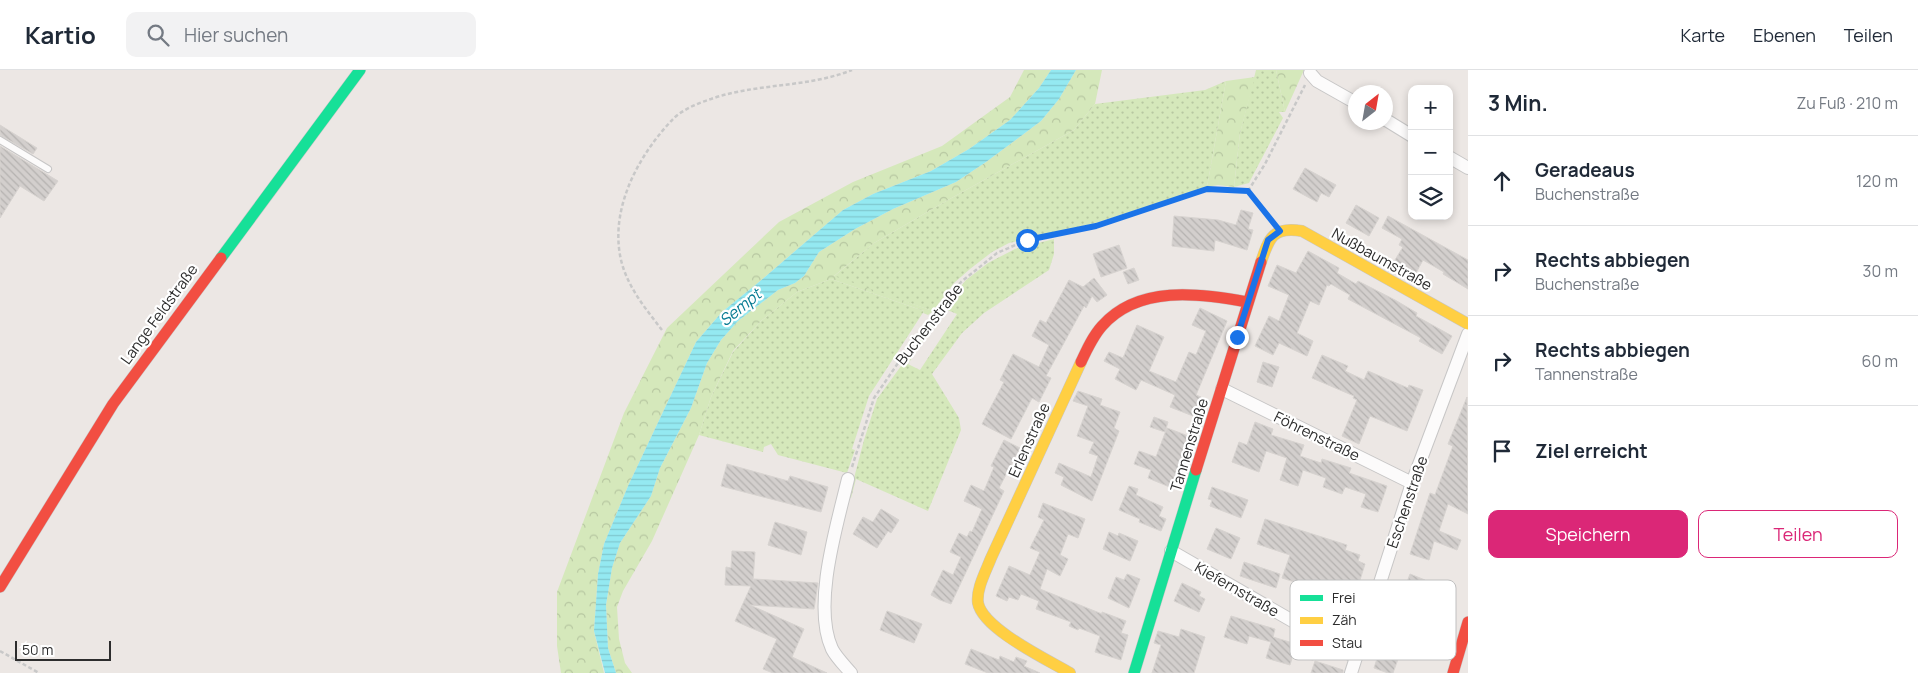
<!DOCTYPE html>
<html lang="de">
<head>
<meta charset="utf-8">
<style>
	:root { --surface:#fff; --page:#f2f2f3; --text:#1f2937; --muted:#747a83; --line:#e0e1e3; --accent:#db2777 }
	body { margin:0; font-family:Manrope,sans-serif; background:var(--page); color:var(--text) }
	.controls { position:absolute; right:15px; top:15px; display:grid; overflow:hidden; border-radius:10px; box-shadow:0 2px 8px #0003 }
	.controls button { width:45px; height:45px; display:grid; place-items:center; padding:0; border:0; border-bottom:1px solid var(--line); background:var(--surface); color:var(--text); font:25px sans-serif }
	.compass { position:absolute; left:1348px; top:15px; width:45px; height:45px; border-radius:50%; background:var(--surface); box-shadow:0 2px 8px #0003; rotate:31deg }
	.scale { position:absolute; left:15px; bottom:12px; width:96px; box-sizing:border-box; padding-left:5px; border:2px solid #2d2d2d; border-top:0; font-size:14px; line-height:18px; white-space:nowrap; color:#2d2d2d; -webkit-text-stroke:4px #fff; paint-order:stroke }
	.stop { position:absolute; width:15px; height:15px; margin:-11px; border:4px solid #1a73e8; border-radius:50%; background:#fff }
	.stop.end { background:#1a73e8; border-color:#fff; box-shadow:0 1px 5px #0008 }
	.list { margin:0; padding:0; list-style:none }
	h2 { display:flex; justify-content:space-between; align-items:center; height:65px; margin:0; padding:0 20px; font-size:21px }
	h2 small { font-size:16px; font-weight:400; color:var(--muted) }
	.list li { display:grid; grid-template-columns:32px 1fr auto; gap:15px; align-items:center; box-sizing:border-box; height:90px; padding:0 20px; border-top:1px solid var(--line) }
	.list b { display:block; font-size:19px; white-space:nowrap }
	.list p { margin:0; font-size:16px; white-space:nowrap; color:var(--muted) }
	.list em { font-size:16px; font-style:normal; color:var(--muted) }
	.actions { display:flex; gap:10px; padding:15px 20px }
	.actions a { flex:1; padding:11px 0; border:1px solid var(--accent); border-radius:10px; text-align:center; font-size:18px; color:var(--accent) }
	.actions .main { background:var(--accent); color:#fff }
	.icon { flex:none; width:28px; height:28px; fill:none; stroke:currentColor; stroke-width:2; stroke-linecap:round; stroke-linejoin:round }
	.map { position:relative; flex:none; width:1468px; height:603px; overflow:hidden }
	header { display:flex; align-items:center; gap:30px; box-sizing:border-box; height:70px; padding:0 25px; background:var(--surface); border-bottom:1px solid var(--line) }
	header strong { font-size:24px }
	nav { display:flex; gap:28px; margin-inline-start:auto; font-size:18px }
	.search { width:350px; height:45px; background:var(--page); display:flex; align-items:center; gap:12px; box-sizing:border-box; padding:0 18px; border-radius:10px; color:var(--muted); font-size:19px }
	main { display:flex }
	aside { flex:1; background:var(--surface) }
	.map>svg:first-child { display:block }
	.grass { fill:url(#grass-dots); fill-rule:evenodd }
	.forest { fill:url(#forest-crowns) }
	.water { fill:url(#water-rules) }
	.building { fill:url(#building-back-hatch); stroke:#d7d3d0 }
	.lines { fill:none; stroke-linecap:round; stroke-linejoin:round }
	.lane-casing { stroke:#c7c6c6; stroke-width:8 }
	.street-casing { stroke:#c7c6c6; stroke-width:14 }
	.fast-casing { stroke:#c7c6c6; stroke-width:12 }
	.slow-casing { stroke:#c7c6c6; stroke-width:12 }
	.jam-casing { stroke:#c7c6c6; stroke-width:12 }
	.path { stroke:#c8c8c8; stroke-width:2.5; stroke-dasharray:4 2.5; stroke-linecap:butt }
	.lane { stroke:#fcfbfb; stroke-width:6 }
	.street { stroke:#fcfbfb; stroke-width:12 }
	.fast { stroke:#16e098; stroke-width:11 }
	.slow { stroke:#ffcf43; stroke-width:11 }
	.jam { stroke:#f24e42; stroke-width:11 }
	.route { stroke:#1a73e8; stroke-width:6 }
	.labels { text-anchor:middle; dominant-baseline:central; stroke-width:4.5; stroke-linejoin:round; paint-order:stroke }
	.street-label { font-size:15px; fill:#2d2d2d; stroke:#fff }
	.water-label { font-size:16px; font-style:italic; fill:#077b93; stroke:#fff }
	.key { fill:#fff; stroke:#c0c0c0; stroke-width:1 }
	.key-label { font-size:14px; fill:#2d2d2d }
</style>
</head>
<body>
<header>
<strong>Kartio</strong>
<div class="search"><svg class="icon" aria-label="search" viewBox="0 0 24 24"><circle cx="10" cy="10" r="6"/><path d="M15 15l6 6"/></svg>Hier suchen</div>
<nav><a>Karte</a><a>Ebenen</a><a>Teilen</a></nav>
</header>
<main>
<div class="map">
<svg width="1468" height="603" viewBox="0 0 1468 603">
	<defs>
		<pattern id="grass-dots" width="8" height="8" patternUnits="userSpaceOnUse" patternTransform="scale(1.25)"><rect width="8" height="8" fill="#d5e8bb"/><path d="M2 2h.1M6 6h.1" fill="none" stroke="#b7c7a1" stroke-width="1.8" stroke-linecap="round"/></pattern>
		<pattern id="forest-crowns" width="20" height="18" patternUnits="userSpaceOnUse" patternTransform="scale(1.25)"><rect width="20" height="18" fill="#d5e8bb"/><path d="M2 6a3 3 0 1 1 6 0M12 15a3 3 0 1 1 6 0" fill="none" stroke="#b7c7a1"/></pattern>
		<pattern id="water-rules" width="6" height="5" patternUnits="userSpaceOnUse" patternTransform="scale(1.25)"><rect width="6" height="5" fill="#94e9f1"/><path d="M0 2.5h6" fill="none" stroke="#80c8cf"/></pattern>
		<pattern id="building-back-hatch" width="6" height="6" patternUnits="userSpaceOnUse" patternTransform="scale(1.25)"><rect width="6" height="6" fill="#d3cfcd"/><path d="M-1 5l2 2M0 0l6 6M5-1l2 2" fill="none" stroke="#b5b2b0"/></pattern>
	</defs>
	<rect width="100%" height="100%" fill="#ece7e4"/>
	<path class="grass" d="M1256 0H1276L1285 42H1279L1283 48 1251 109 1249 113 1234 117 1240 63Z
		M1226 11 1207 117 1096 153 1009 173 992 182 970 199 954 213 933 241 833 207 874 173 948 130 1074 60 1095 34 1205 20Z
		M1054 169V184L1049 200 984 243 962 263 932 304 959 348 961 360 928 441 856 409 851 428 849 427 864 370 877 329 944 237 966 210 988 193 1015 179ZM945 239 957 244 920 300 908 294Z
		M831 209 924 241 869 326 852 379 855 380 847 403 778 385 771 374 764 377 763 382 699 365 711 327 733 282 761 251 797 222Z"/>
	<path class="forest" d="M1024 0H1051L1039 18 1010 50 969 79 931 101 873 124 843 140 759 212 722 242 696 272 628 416 604 474 598 504 594 561 604 603H561L557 576V522L624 343 667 258 779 152 853 112 942 76 1010 27Z
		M1076 0H1102L1095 34 1074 60 948 130 874 173 834 206 933 241 928 245 923 243 924 241 831 209 797 222 761 251 733 281 711 327 699 365 652 471 623 521 617 537 619 569 625 593 632 603H616L608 578 606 535 612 498 620 473 651 426 660 398 691 338 707 293 721 270 738 251 778 220 795 213 804 206 819 182 855 159 893 139 956 112 986 92 1041 51 1059 29Z
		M1276 0H1304L1285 42Z
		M1255 7 1240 63 1234 117 1218 115 1207 117 1226 11Z"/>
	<path class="water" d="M1051 0H1076L1059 29 1041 51 986 92 956 112 893 139 855 159 819 182 804 206 795 213 778 220 738 251 721 270 707 293 691 338 660 398 651 426 620 473 612 498 606 535 608 578 616 603H605L594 561 598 504 604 474 628 416 696 272 722 242 759 212 843 140 873 124 931 101 969 79 1010 50 1039 18Z"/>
	<path class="building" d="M0 55 37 78 33 84 0 65Z
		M0 76 58 111 44 131 20 116 0 148Z
		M1305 98 1336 115 1329 127 1321 123 1317 132 1293 119Z
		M1356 135 1379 148 1369 166 1346 153Z
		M1241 140 1253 143 1248 159 1253 160 1247 180 1215 170 1214 181 1172 176 1174 146 1218 150 1236 155Z
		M1388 146 1468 190V219L1443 204 1444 202 1423 190 1416 203 1409 199 1405 206 1390 198 1403 177 1399 175 1402 169 1382 158Z
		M1119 175 1127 198 1101 207 1093 184Z
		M1308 181 1339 198 1337 203 1356 214 1358 211 1395 230 1417 243 1416 246 1452 266 1442 284 1419 271 1421 268 1348 229 1350 225 1331 214 1329 216 1327 215 1319 235 1310 231 1297 263 1313 271 1307 286 1279 273 1273 285 1255 276 1269 246 1279 251 1289 225 1268 216 1277 195 1296 203Z
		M1134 198 1139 210 1128 214 1123 202Z
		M1094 208 1107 225 1097 232 1092 226 1086 238 1084 236 1046 306 1051 308 1039 332 1032 328 1011 369 982 354 1004 312 1000 310 1013 284 1039 297 1049 275 1032 266 1040 250 1046 253 1069 210 1083 217Z
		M1200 238 1227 251 1196 325 1201 327 1193 346 1170 337 1175 325 1141 310 1136 320 1115 309 1120 299 1104 291 1109 282 1123 288 1137 255 1164 267 1149 301 1176 312 1189 282 1196 285 1206 261 1192 255Z
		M1322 285 1348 296 1345 301 1364 310 1368 301 1408 318 1409 315 1423 320 1407 361 1370 346 1359 374 1342 366 1357 330 1353 328 1354 326 1312 308Z
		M1263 292 1279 297 1272 317 1257 312Z
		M1078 321 1102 329 1100 335 1120 342 1114 358 1119 361 1092 431 1061 415 1064 407 1055 403 1059 393 1091 407 1098 386 1089 383 1094 372 1077 366 1088 336 1073 331Z
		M1467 327 1468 444 1448 434 1439 461 1461 470 1457 480 1434 471 1429 490 1410 484 1430 423 1435 425 1453 376 1448 374Z
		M1154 347 1168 352 1165 362 1150 357Z
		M1255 352 1273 359 1271 365 1304 375 1300 386 1321 393 1322 389 1351 398 1349 403 1387 416 1378 442 1361 437 1366 424 1345 417 1342 424 1323 417 1326 408 1303 400 1298 416 1280 410 1287 388 1266 381 1259 402 1232 392 1239 372 1247 375Z
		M1167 358 1191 367 1172 418 1148 408 1151 400 1134 394 1139 381 1156 387Z
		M1004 370 1020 378 999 418 1004 421 951 534 940 530 931 525 943 500 953 505 961 487 950 482 959 463 967 467 970 461 972 462 982 439 964 431 971 415 984 421 994 397 991 396Z
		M727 394 788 411 790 406 828 417 821 442 721 416Z
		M1129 416 1138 419 1136 425 1163 437 1159 446 1166 449 1161 461 1139 452 1140 449 1119 440Z
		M1212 417 1248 430 1241 448 1210 436 1212 430 1208 429Z
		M1043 433 1085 449 1078 468 1068 464 1060 485 1068 489 1060 506 1047 499 1040 519 1102 544V542L1126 551 1121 563 1128 565 1121 590 1095 582 1100 566 1079 558 1078 560 1069 556 1071 552 1036 539 1039 531 1021 524 1018 530 1009 527 1007 531 996 526 1009 496 1030 505 1040 482 1030 478 1044 450 1038 447Z
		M881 439 899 450 891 463 888 461 877 478 853 464 863 447 873 452Z
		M1265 449 1347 475 1345 480 1360 485 1358 491 1365 494 1354 529 1319 518 1318 522 1297 516 1298 513 1282 508 1290 485 1257 474Z
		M775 452 807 462 801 485 768 475Z
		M1216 458 1240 468 1231 489 1207 479Z
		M1109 462 1118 466 1119 463 1138 471 1130 491 1103 479Z
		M732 481 755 482 753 511 754 509 818 513 814 539 750 535 804 559 792 587 827 603H773L763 599 777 569 735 551 751 516 725 515 726 497 731 498Z
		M1244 492 1280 504 1276 518 1240 506Z
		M1127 504 1140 509 1129 538 1108 528 1116 507 1124 510Z
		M1410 504 1425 510 1413 542 1436 550 1432 560 1406 551 1396 580 1401 581 1393 603H1388L1374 598 1387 558 1384 557 1392 534 1398 536Z
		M1182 513 1201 522 1199 526 1205 529 1199 542 1174 531Z
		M887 541 922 554 914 573 880 560Z
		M1231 546 1275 559 1273 567 1316 580 1313 590 1293 585 1290 595 1266 588 1271 572 1249 566 1247 574 1224 567Z
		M1181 559 1205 567 1194 603H1152L1161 575 1154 573 1158 561 1179 567Z
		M971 579 999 590 1000 586 1014 592 1016 587 1027 591 1024 596 1040 603H988L965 594Z
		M1315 591 1343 600V603H1311Z"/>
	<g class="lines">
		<g class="lane-casing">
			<path id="lane" d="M0 70 48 99"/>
		</g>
		<g class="street-casing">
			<path id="street" d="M1310 3 1317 11 1356 33
				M1386 50 1412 66
				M1449 87 1468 98
				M1222 319 1412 413
				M848 409C837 455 812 535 832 579 836 587 845 596 851 603
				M1171 481 1355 587
				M1351 603 1412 413 1468 264"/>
		</g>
		<g class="fast-casing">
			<path id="fast" d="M221 188 360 0
				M1134 603 1196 400"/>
		</g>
		<g class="slow-casing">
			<path id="slow" d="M1261 192C1269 168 1273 156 1302 161L1468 254
				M1070 603C1048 590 983 559 978 533 976 519 986 501 991 488L1081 292"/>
		</g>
		<g class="jam-casing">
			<path id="jam" d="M1081 292C1087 279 1093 266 1102 256 1138 215 1199 223 1247 232
				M1196 400 1261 192
				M0 517 113 334 221 188
				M1453 603 1468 552"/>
		</g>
		<path class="path" d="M1248 121 1265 94 1305 15
			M662 260C645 238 625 214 620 185 611 135 640 83 674 48 684 39 698 33 711 29 756 13 807 18 852 0
			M852 397 874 328 907 280 936 241 961 212 997 183 1027 170 1096 156 1207 119 1248 121 1271 150
			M0 581 39 603"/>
		<use href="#lane" class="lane"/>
		<use href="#street" class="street"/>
		<use href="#fast" class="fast"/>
		<use href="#slow" class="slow"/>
		<use href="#jam" class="jam"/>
	</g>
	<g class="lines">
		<path class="route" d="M1027 170 1096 156 1207 119 1248 121 1280 161 1268 170 1237 267"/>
	</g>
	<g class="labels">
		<g class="street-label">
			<text transform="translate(1382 189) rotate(29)">Nußbaumstraße</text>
			<text transform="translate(159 244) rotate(-54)">Lange Feldstraße</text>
			<text transform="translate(929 254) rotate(-52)">Buchenstraße</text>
			<text transform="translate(1317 366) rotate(26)">Föhrenstraße</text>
			<text transform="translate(1029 370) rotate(-66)">Erlenstraße</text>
			<text transform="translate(1189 375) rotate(-73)">Tannenstraße</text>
			<text transform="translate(1407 432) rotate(-71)">Eschenstraße</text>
			<text transform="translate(1237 519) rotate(30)">Kiefernstraße</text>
		</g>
		<g class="water-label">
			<text transform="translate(740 237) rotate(-39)">Sempt</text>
		</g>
	</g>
	<rect x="1290" y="510" width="166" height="80" rx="8" class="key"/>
	<rect x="1300" y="525" width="23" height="6" fill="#16e098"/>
	<rect x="1300" y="547" width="23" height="7" fill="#ffcf43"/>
	<rect x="1300" y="570" width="23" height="6" fill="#f24e42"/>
	<g class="key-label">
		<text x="1332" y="533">Frei</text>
		<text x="1332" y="555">Zäh</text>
		<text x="1332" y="578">Stau</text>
	</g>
</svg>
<div class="controls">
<button>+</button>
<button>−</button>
<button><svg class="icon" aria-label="layers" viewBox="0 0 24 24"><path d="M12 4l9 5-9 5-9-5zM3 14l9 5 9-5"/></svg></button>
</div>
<svg class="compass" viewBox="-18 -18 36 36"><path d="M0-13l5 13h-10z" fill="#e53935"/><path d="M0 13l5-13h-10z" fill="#747a83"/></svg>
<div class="scale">50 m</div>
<div class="stop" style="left:1027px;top:170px"></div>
<div class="stop end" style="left:1237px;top:267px"></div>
</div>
<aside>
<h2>3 Min.<small>Zu Fuß · 210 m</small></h2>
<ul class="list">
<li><svg class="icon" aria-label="ahead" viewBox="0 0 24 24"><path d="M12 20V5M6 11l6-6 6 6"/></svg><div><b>Geradeaus</b><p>Buchenstraße</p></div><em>120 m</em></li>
<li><svg class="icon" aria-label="right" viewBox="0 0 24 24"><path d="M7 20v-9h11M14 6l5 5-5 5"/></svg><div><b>Rechts abbiegen</b><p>Buchenstraße</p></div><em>30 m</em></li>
<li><svg class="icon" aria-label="right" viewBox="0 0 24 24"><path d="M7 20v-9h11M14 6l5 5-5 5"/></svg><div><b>Rechts abbiegen</b><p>Tannenstraße</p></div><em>60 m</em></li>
<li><svg class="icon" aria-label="arrive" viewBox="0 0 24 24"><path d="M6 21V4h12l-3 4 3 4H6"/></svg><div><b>Ziel erreicht</b></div></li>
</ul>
<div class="actions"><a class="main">Speichern</a><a>Teilen</a></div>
</aside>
</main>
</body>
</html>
